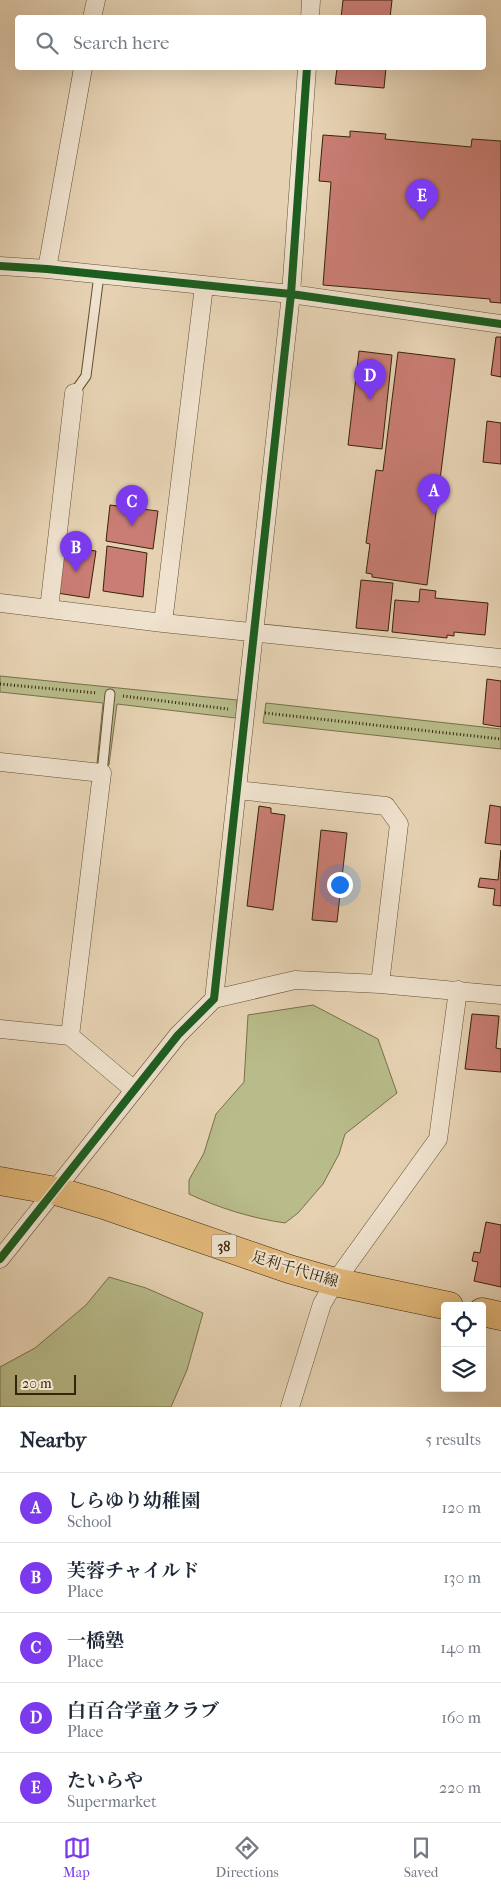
<!DOCTYPE html>
<html lang="en">
<head>
<meta charset="utf-8">
<style>
	:root { --surface:#fff; --page:#f2f2f3; --text:#1f2937; --muted:#747a83; --line:#e0e1e3; --accent:#7c3aed }
	body { margin:0; font-family:"IM FELL French Canon","Noto Serif JP",serif; background:var(--page); color:var(--text) }
	.controls { position:absolute; right:15px; bottom:15px; display:grid; overflow:hidden; border-radius:5px; box-shadow:0 5px 20px #0002 }
	.controls button { width:45px; height:45px; display:grid; place-items:center; padding:0; border:0; border-bottom:1px solid var(--line); background:var(--surface); color:var(--text); font:25px sans-serif }
	.scale { position:absolute; left:15px; bottom:12px; width:61px; box-sizing:border-box; padding-left:5px; border:2px solid #362408; border-top:0; font-size:14px; line-height:18px; white-space:nowrap; color:#362408; -webkit-text-stroke:4px #efe2ce; paint-order:stroke }
	.you { position:absolute; left:339px; top:884px; width:18px; height:18px; margin:-12px; border:4px solid #fff; border-radius:50%; background:#1a73e8; box-shadow:0 0 0 8px #1a73e833 }
	.badge { display:grid; place-items:center; width:32px; height:32px; border-radius:50%; background:var(--accent); color:#fff; font-size:16px; font-weight:700 }
	.pin { position:absolute; translate:-50% -41px; filter:drop-shadow(0 1px 2px #0008) }
	.pin::after { content:''; position:absolute; top:26px; width:18px; height:15px; background:inherit; clip-path:polygon(0 0,100% 0,50% 100%) }
	.list { margin:0; padding:0; list-style:none }
	h2 { display:flex; justify-content:space-between; align-items:center; height:65px; margin:0; padding:0 20px; font-size:21px }
	h2 small { font-size:16px; font-weight:400; color:var(--muted) }
	.list li { display:grid; grid-template-columns:32px 1fr auto; gap:15px; align-items:center; box-sizing:border-box; height:70px; padding:0 20px; border-top:1px solid var(--line) }
	.list b { display:block; font-size:19px; white-space:nowrap }
	.list p { margin:0; font-size:16px; white-space:nowrap; color:var(--muted) }
	.list em { font-size:16px; font-style:normal; color:var(--muted) }
	.icon { flex:none; width:28px; height:28px; fill:none; stroke:currentColor; stroke-width:2; stroke-linecap:round; stroke-linejoin:round }
	.map { position:relative; flex:none; width:501px; height:1407px; overflow:hidden }
	.search { position:absolute; background:var(--surface); box-shadow:0 5px 20px #0002; left:15px; right:15px; top:15px; height:55px; display:flex; align-items:center; gap:12px; box-sizing:border-box; padding:0 18px; border-radius:5px; color:var(--muted); font-size:19px }
	.sheet { height:415px; background:var(--surface) }
	nav { display:flex; justify-content:space-around; align-items:center; box-sizing:border-box; height:70px; border-top:1px solid var(--line); background:var(--surface); font-size:14px; color:var(--muted) }
	nav a { display:grid; justify-items:center; gap:2px }
	nav .on { color:var(--accent) }
	.map>svg:first-child { display:block }
	.green { fill:#b8bb8a; stroke:#777049 }
	.building { fill:#c97d74; stroke:#362408 }
	.lines { fill:none; stroke-linecap:round; stroke-linejoin:round }
	.service-casing { stroke:#625033; stroke-width:11 }
	.minor-casing { stroke:#625033; stroke-width:19 }
	.primary-casing { stroke:#362408; stroke-width:29 }
	.path { stroke:#362408; stroke-width:3; stroke-dasharray:1 2.5; stroke-linecap:butt }
	.service { stroke:#efe2ce; stroke-width:9 }
	.minor { stroke:#efe2ce; stroke-width:18 }
	.primary { stroke:#e3b97a; stroke-width:28 }
	.cycleway-casing { stroke:#efe2ce; stroke-width:11 }
	.cycleway { stroke:#1b5e20; stroke-width:8 }
	.labels { text-anchor:middle; dominant-baseline:central; stroke-width:4.5; stroke-linejoin:round; paint-order:stroke }
	.shield { fill:#efe2ce; stroke:#6e5d43; stroke-width:1 }
	.shield-label { font-size:14px; font-weight:bold; fill:#362408 }
	.street-label { font-size:15px; fill:#362408; stroke:#efe2ce }
</style>
</head>
<body>
<div class="map">
<svg width="501" height="1407" viewBox="0 0 501 1407">
	<rect width="100%" height="100%" fill="#e6d2b3"/>
	<filter id="stains"><feTurbulence type="fractalNoise" baseFrequency=".004" numOctaves="4"/><feColorMatrix values="0 0 0 0 .2 0 0 0 0 .09 0 0 0 0 .02 0 0 0 .5 -.17"/></filter>
	<radialGradient id="worn" r=".72"><stop offset=".6" stop-color="#630" stop-opacity="0"/><stop offset="1" stop-color="#630" stop-opacity=".3"/></radialGradient>
	<path class="green" d="M0 676 237 700 236 718 117 704 109 765 97 763 103 703 0 692Z
		M266 703 501 729V749L263 723Z
		M313 1005 378 1039 397 1093 345 1134 339 1154 323 1184 298 1213 285 1223C251 1218 219 1208 189 1194V1180L204 1153 216 1114 244 1082 248 1015Z
		M109 1277 146 1288 203 1313 187 1370 171 1407H0V1367L35 1348 86 1305Z"/>
	<path class="building" d="M343 0H392L390 18H341Z
		M337 68H386L384 88 335 84Z
		M350 131 386 134 385 139 471 147 472 139 501 141V303L490 302V299L323 285 331 182 319 181 323 135 350 137Z
		M496 337H501V377L491 375Z
		M359 351 392 355 382 449 348 445Z
		M398 352 455 359 427 585 372 577V574L366 573 370 544 366 543 376 470 383 471Z
		M487 421 501 423V464L483 462Z
		M110 505 158 511 153 549 106 541Z
		M107 546 147 553 143 597 103 591Z
		M63 547 96 551 89 598 57 593Z
		M361 580 393 583 388 631 356 628Z
		M420 589 436 591 435 598 488 603 485 635 454 632V636L447 635V638L392 632 395 600 419 602Z
		M487 679 501 681V727L483 724Z
		M490 805 501 807V845L485 843Z
		M259 806 271 808V813L285 815 273 910 247 906Z
		M321 830 347 833 337 922 312 920Z
		M501 850V906L493 905 495 889 478 887 480 878 498 880Z
		M472 1014 499 1016 496 1048 501 1049V1072L465 1069Z
		M486 1222 501 1225V1287L474 1281 478 1262 472 1261 474 1252 480 1253Z"/>
	<g class="lines">
		<g class="service-casing">
			<path id="service" d="M74 393 86 376 99 275
				M102 773 110 694"/>
		</g>
		<g class="minor-casing">
			<path id="minor" d="M92 18 96 0
				M310 18 311 0
				M0 266 47 269 291 294 501 324
				M47 269 83 68
				M0 603 163 623 501 658
				M49 609 74 393
				M163 623 204 286
				M0 762 102 773 70 1036
				M237 790 386 806 399 824 380 984
				M214 999 295 980 380 984 501 995
				M0 1029 70 1036 134 1090
				M0 1259 178 1035 214 999 291 294 307 68
				M290 1407 322 1304 335 1282 438 1139 458 990"/>
		</g>
		<g class="primary-casing">
			<path id="primary" d="M0 1181 56 1191 104 1205 289 1269 335 1282 449 1306
				M482 1312 501 1316"/>
		</g>
		<path class="path" d="M0 684 97 693
			M123 696 228 709
			M265 713 501 739"/>
		<use href="#service" class="service"/>
		<use href="#minor" class="minor"/>
		<use href="#primary" class="primary"/>
		<g class="cycleway-casing">
			<path id="cycleway" d="M0 266 47 269 291 294 501 324
				M0 1259 178 1035 214 999 291 294 307 68"/>
		</g>
		<use href="#cycleway" class="cycleway"/>
	</g>
	<g class="labels">
		<rect class="shield" x="211.5" y="1234.5" width="25" height="23" rx="4"/>
		<g class="shield-label">
			<text x="224" y="1246">38</text>
		</g>
		<g class="street-label">
			<text transform="translate(295 1269) rotate(17)">足利千代田線</text>
		</g>
	</g>
	<rect width="100%" height="100%" filter="url(#stains)"/>
	<rect width="100%" height="100%" fill="url(#worn)"/>
</svg>
<div class="controls">
<button><svg class="icon" aria-label="locate" viewBox="0 0 24 24"><circle cx="12" cy="12" r="6"/><path d="M12 2v4M12 18v4M2 12h4M18 12h4"/></svg></button>
<button><svg class="icon" aria-label="layers" viewBox="0 0 24 24"><path d="M12 4l9 5-9 5-9-5zM3 14l9 5 9-5"/></svg></button>
</div>
<div class="scale">20 m</div>
<div class="you"></div>
<div class="pin badge" style="left:434px;top:515px">A</div>
<div class="pin badge" style="left:76px;top:572px">B</div>
<div class="pin badge" style="left:132px;top:526px">C</div>
<div class="pin badge" style="left:370px;top:400px">D</div>
<div class="pin badge" style="left:422px;top:220px">E</div>
<div class="search"><svg class="icon" aria-label="search" viewBox="0 0 24 24"><circle cx="10" cy="10" r="6"/><path d="M15 15l6 6"/></svg>Search here</div>
</div>
<section class="sheet">
<h2>Nearby<small>5 results</small></h2>
<ul class="list">
<li><span class="badge">A</span><div><b>しらゆり幼稚園</b><p>School</p></div><em>120 m</em></li>
<li><span class="badge">B</span><div><b>芙蓉チャイルド</b><p>Place</p></div><em>130 m</em></li>
<li><span class="badge">C</span><div><b>一橋塾</b><p>Place</p></div><em>140 m</em></li>
<li><span class="badge">D</span><div><b>白百合学童クラブ</b><p>Place</p></div><em>160 m</em></li>
<li><span class="badge">E</span><div><b>たいらや</b><p>Supermarket</p></div><em>220 m</em></li>
</ul>
</section>
<nav>
<a class="on"><svg class="icon" aria-label="map" viewBox="0 0 24 24"><path d="M3 6l6-2 6 2 6-2v14l-6 2-6-2-6 2zM9 4v14M15 6v14"/></svg>Map</a>
<a><svg class="icon" aria-label="directions" viewBox="0 0 24 24"><path d="M12 3l9 9-9 9-9-9zM9 14v-3h6M13 9l2 2-2 2"/></svg>Directions</a>
<a><svg class="icon" aria-label="saved" viewBox="0 0 24 24"><path d="M7 4h10v16l-5-4-5 4z"/></svg>Saved</a>
</nav>
</body>
</html>
